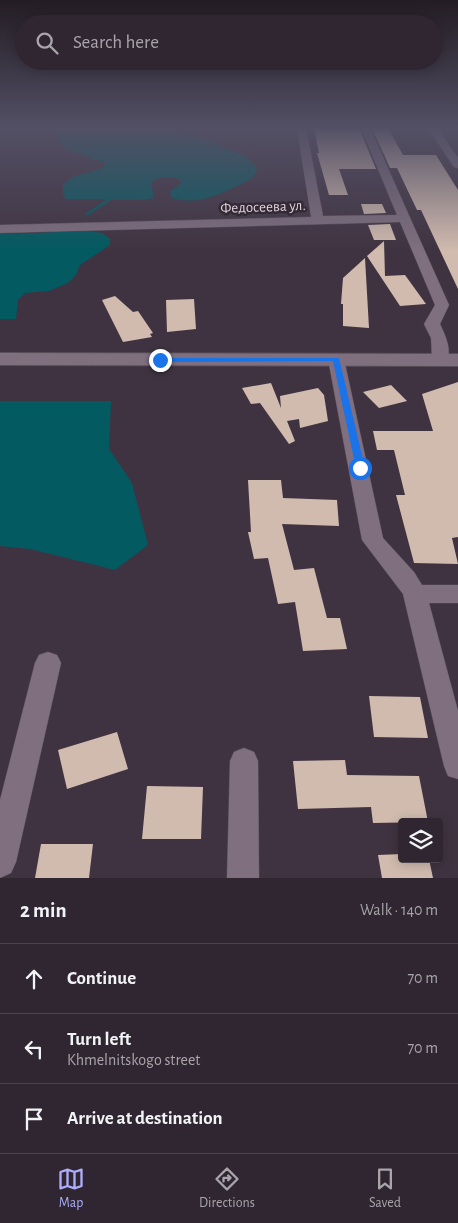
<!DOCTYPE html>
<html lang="en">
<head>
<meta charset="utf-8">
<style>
	:root { --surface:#302631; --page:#382e39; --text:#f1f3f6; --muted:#a8a5ab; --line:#4b434d; --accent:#adaffb }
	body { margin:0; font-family:"Alegreya Sans",sans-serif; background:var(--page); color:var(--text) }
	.controls { position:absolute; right:15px; bottom:15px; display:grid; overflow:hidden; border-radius:5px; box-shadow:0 2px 12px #0003 }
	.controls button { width:45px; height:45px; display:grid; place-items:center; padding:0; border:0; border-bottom:1px solid var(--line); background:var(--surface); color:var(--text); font:25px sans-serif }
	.stop { position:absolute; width:15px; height:15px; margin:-11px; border:4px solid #1a73e8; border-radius:50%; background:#fff }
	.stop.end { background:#1a73e8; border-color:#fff; box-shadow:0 1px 5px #0008 }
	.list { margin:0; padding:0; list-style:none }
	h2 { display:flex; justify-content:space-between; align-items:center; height:65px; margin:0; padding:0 20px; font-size:21px }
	h2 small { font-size:16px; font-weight:400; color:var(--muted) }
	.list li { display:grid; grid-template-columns:32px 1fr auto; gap:15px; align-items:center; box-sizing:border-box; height:70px; padding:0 20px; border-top:1px solid var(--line) }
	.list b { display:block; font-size:19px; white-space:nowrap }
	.list p { margin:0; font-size:16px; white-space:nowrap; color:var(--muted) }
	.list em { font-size:16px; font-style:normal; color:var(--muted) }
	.icon { flex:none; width:28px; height:28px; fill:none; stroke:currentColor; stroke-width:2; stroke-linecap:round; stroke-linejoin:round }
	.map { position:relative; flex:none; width:458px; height:878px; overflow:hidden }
	.search { position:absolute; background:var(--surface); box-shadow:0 2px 12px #0003; left:15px; right:15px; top:15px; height:55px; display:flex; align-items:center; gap:12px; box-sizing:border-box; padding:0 18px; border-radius:28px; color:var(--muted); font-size:19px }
	.sheet { height:275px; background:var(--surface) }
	nav { display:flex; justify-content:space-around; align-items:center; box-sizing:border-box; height:70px; border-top:1px solid var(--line); background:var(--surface); font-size:14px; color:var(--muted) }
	nav a { display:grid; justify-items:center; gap:2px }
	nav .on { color:var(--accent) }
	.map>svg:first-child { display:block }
	.water { fill:#035a61 }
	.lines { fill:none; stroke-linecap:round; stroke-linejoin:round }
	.stream { fill:#035a61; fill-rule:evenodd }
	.building { fill:#d1bbaf }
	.minor-casing { stroke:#5a4f5b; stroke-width:1 }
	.tertiary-casing { stroke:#5a4f5b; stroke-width:2 }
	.minor { fill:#7f6f7f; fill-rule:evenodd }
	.tertiary { fill:#7f6f7f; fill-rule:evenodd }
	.route { fill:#1a73e8 }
	.labels { text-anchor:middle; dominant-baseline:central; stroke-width:5; stroke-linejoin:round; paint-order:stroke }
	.far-street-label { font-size:15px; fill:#dfd6df; stroke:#352936 }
</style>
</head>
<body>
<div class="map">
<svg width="458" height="878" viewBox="0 0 458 878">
	<rect width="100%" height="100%" fill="#403341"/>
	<path class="water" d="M54 128H178L245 156 255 165 257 171C253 179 247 181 239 185 217 196 197 205 171 198L170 191 182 183 175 177H161L151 182 154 198 144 200 66 199 63 194V184L75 176 103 168 105 163 64 148Z
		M88 231 102 233 110 239V245L80 265 76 275 68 283 49 291 25 293 18 300 16 319H0V234Z
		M0 401H111L109 449 132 483 148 545 115 570 30 549 0 546Z"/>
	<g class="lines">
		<path class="stream" d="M110 194 113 195 109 202 88 215H86V213L106 200Z"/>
	</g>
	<path class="building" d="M314 128H359L376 169H339L348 195H329L317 153H319Z
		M372 128H388L403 155H436L458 190V289L421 210H417L397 168H390Z
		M361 204H382L386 213 364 214Z
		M390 224 396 240H374L368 225Z
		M384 241 385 276 405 275 426 304 400 306 367 256Z
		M365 258 369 328 343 326V304H341L343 278Z
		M115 296 133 312 138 311 153 333 150 334 152 337 123 342 102 300Z
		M194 299 196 329 167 332 166 300Z
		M458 382V537L452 538 458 564 414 563 396 495H405L394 450H377L373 431H433L422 394Z
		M271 383 281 408 280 396 318 388 324 395 328 421 300 428 299 419 287 421 295 441 289 444 260 403 251 404 242 388Z
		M391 385 407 401 379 408 363 392Z
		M248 480H281L283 498 337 500 339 526 282 524 294 570 314 568 327 618H340L347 649 303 651 295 602 278 604 268 558 254 559 248 532H251Z
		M369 696 420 697 428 738 374 737Z
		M117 732 128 769 67 789 58 750Z
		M345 760 347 775 419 776 428 822 373 823 371 807 298 809 293 761Z
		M147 786 203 787 201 839H142Z
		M41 844H93L89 878H35Z
		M402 854V859H429L433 878H382L378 855Z"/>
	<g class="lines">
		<g class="minor-casing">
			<path id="minor" d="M297 128H306L323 216 397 215 361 128H370L449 305 440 324C445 335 453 351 446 362L440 364 432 359 431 338 424 324 435 305 400 222 0 233V225L311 217Z
				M428 128H437L458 158V168L454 167Z
				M336 354 344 359 383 538 414 572 422 585H458V603H429L458 711V779L448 776 444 766 403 594 362 540 328 359Z
				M48 652 57 655 61 663 16 862 11 873 0 878V800L35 663 39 655Z
				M244 748 254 752 258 761 259 878H227L230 761 234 752Z"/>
		</g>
		<g class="tertiary-casing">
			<path id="tertiary" d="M0 353 458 354V366L0 365Z"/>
		</g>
		<use href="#minor" class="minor"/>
		<use href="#tertiary" class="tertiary"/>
	</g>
	<linearGradient id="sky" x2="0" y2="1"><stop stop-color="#231c24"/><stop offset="0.51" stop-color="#535065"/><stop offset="1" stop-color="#535065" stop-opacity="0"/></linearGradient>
	<rect width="458" height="251" fill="url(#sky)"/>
	<path class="route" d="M158 358H339L365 468 360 471 356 468 333 361 160 362Z"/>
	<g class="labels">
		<g class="far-street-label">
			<text transform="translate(263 207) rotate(-2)">Федосеева ул.</text>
		</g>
	</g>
</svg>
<div class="controls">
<button><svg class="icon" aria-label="layers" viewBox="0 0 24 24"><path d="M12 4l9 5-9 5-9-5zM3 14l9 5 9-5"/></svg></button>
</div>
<div class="stop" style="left:360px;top:468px"></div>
<div class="stop end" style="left:160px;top:360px"></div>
<div class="search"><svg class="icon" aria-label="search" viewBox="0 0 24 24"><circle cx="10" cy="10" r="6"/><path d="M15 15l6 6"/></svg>Search here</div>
</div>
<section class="sheet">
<h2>2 min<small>Walk · 140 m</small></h2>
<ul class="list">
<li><svg class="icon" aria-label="ahead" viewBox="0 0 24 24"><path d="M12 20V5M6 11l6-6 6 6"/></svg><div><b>Continue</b></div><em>70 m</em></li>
<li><svg class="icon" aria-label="left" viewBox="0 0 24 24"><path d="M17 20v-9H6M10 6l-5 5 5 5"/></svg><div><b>Turn left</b><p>Khmelnitskogo street</p></div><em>70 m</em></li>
<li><svg class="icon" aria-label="arrive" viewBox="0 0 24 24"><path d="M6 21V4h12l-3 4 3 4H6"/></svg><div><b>Arrive at destination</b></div></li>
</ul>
</section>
<nav>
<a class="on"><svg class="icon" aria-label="map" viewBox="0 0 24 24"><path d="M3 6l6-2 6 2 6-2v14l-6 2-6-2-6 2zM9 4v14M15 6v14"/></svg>Map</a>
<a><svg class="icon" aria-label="directions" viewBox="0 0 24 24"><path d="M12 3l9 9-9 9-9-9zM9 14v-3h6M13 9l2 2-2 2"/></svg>Directions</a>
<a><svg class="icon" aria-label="saved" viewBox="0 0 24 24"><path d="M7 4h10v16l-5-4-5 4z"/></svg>Saved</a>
</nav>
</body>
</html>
